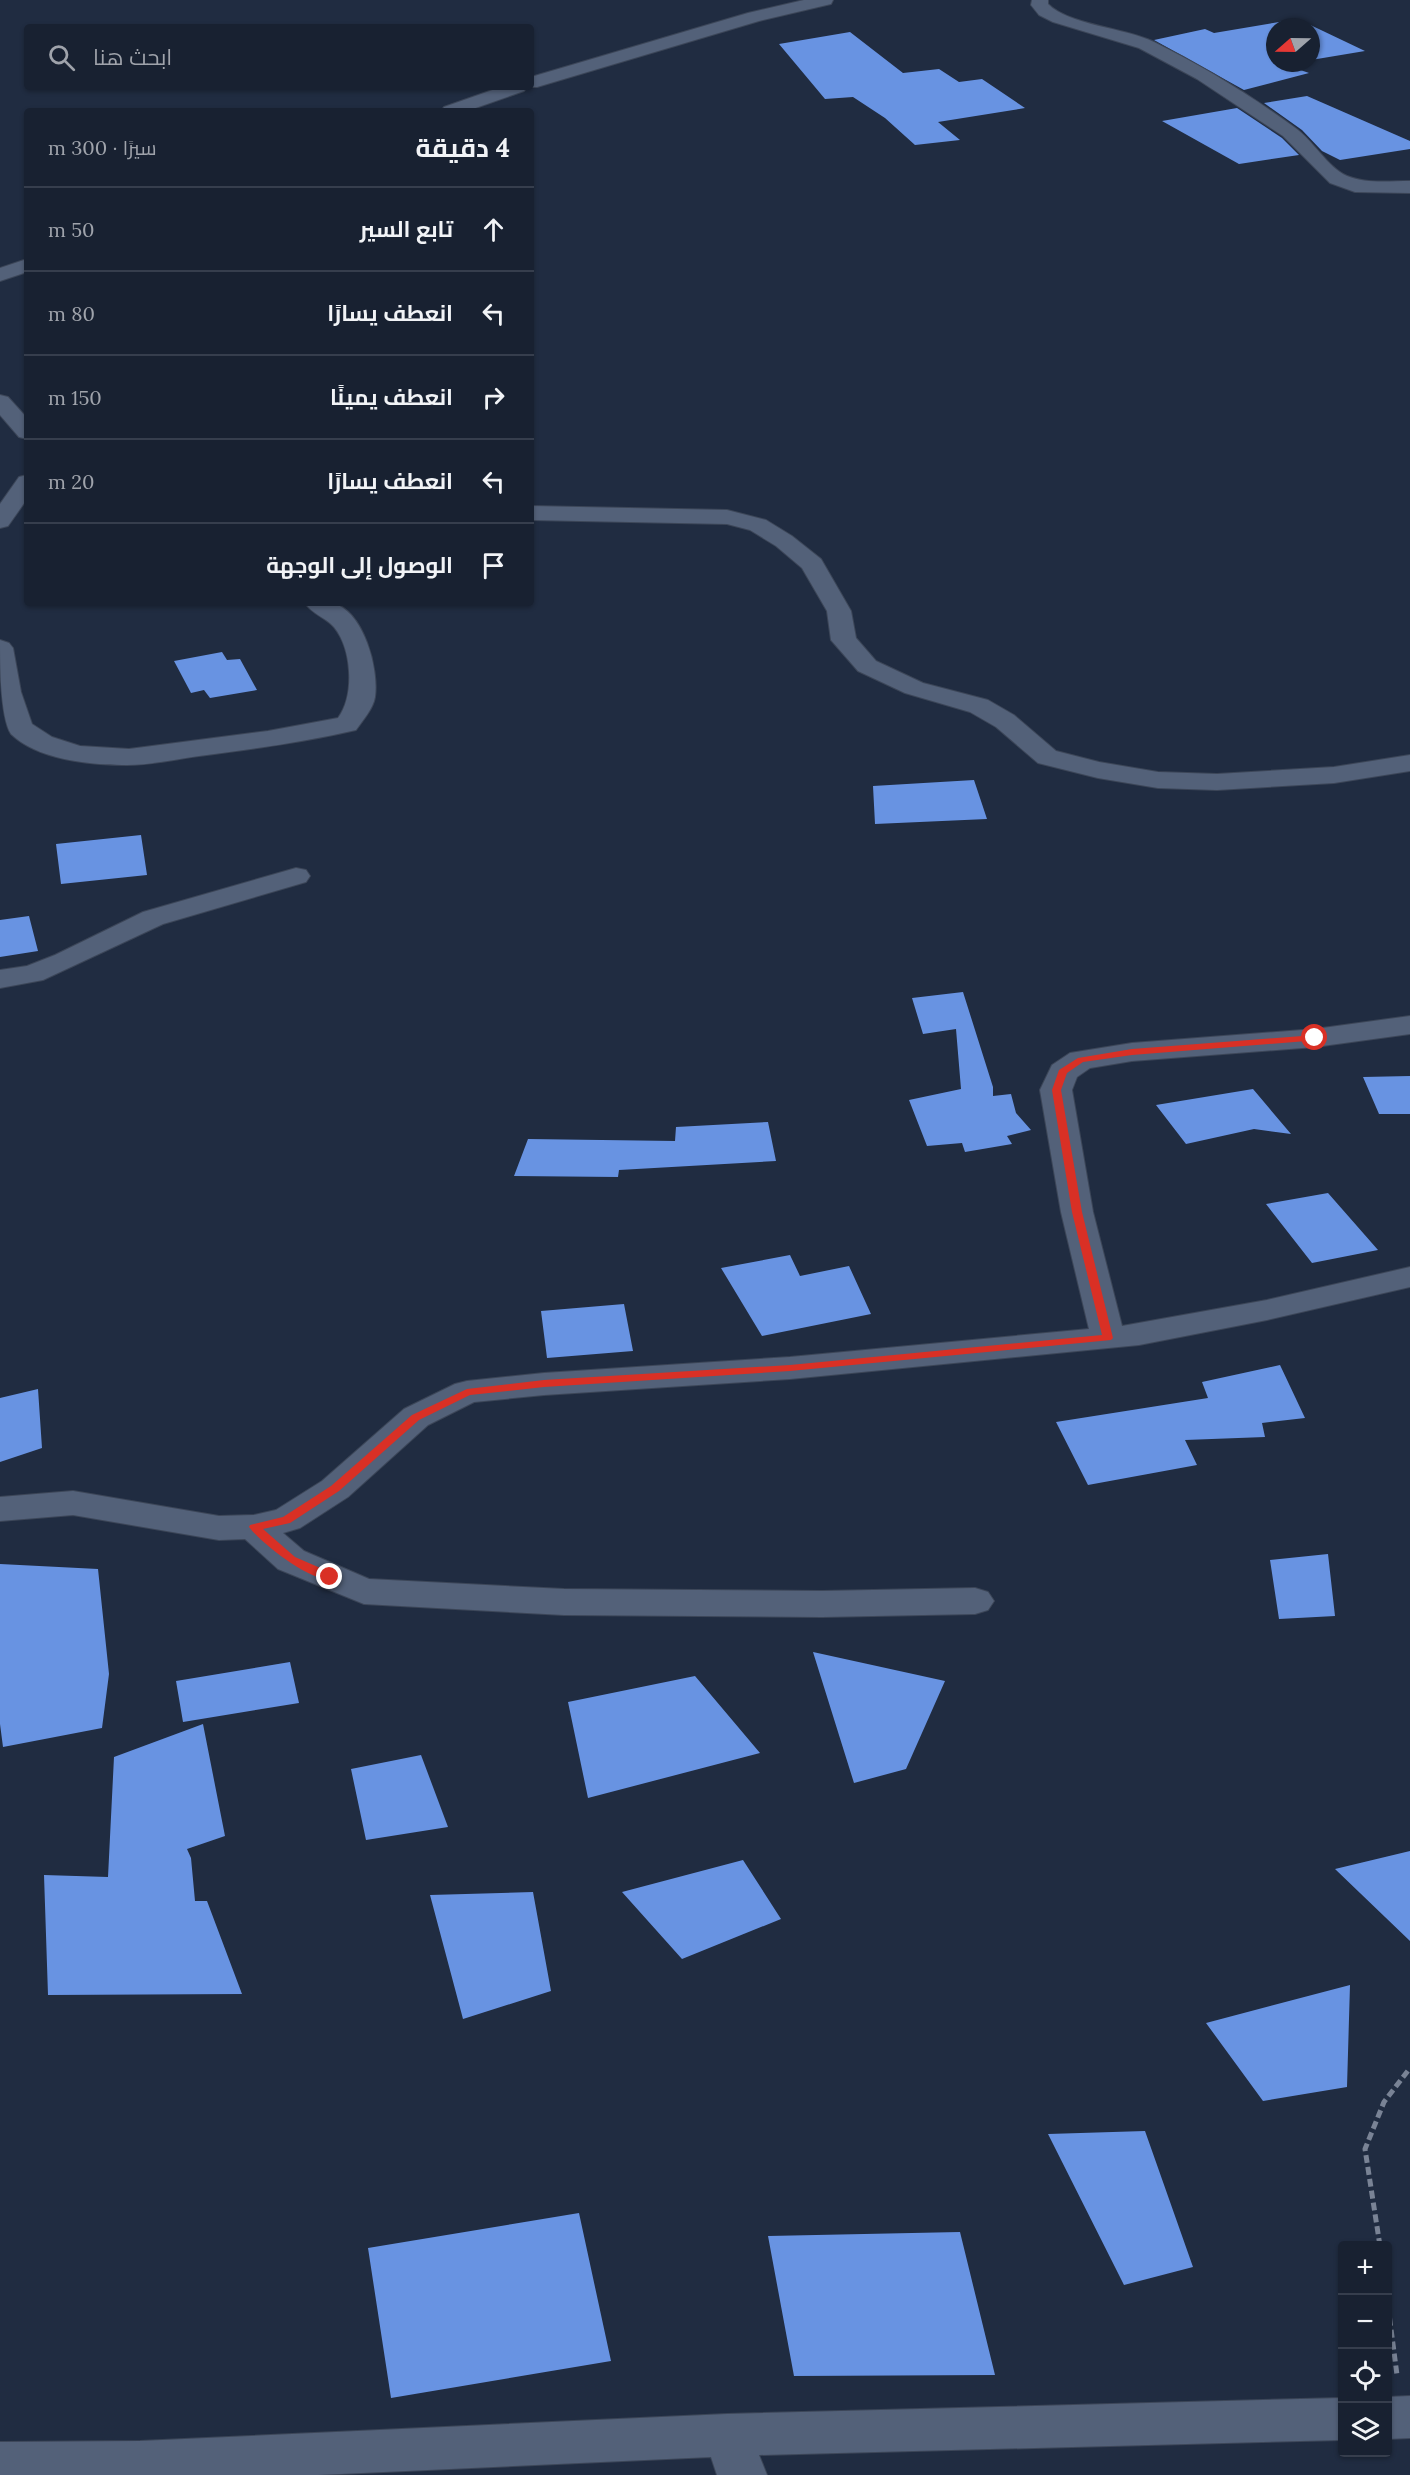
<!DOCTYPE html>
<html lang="ar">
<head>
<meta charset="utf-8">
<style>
	:root { --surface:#182131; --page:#212939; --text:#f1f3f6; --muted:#9fa3ab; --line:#363e4d }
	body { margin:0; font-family:Lora,Cairo,serif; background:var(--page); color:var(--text); direction:rtl }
	.controls { position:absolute; right:18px; bottom:18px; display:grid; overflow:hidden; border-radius:6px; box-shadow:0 2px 4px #0004 }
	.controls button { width:54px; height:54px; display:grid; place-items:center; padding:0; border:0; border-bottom:2px solid var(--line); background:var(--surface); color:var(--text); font:30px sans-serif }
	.compass { position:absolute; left:1266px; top:18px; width:54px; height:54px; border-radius:50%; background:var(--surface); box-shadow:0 2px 4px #0004; rotate:250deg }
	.stop { position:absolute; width:18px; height:18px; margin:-14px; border:4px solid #d93025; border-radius:50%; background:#fff }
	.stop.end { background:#d93025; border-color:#fff; box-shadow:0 2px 6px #0008 }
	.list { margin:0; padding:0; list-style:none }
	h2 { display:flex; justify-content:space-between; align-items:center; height:78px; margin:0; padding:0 24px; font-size:26px }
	h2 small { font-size:20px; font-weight:400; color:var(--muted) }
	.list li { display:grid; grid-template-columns:39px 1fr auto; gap:18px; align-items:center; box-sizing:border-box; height:84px; padding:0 24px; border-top:2px solid var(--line) }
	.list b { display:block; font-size:22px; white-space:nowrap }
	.list em { font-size:20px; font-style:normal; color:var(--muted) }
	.icon { flex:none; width:33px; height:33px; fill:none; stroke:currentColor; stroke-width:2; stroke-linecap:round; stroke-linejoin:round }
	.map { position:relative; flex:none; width:1410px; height:2475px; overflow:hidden; direction:ltr }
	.search { position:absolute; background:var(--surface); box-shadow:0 2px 4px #0004; left:24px; top:24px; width:510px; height:66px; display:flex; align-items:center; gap:15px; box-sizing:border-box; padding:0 21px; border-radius:6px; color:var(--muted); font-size:22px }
	.panel { position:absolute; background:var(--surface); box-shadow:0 2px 4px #0004; left:24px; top:108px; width:510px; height:498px; border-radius:6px; direction:rtl }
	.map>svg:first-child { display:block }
	.building { fill:#6893e2 }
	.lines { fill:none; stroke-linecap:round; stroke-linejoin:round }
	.minor-casing { stroke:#3c4658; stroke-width:2 }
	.path { stroke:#798395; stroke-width:5; stroke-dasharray:8 4; stroke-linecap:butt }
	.minor { fill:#536179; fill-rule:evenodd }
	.route { fill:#d93025 }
</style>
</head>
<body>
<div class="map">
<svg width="1410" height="2475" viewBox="0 0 1410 2475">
	<rect width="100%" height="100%" fill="#202c41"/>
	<path class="building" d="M1291 20 1302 21 1365 51 1311 60V27H1275V63H1296L1286 65 1309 73 1244 90 1154 40 1205 29 1214 33Z
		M850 32 903 73 939 69 959 82 982 79 1025 108 938 122 960 140 915 145 885 118 853 97 825 99 779 44Z
		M1307 96 1410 141V149L1340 160 1322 151 1302 130 1264 103Z
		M1237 108 1282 138 1299 155 1239 164 1162 121Z
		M222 652 227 660 240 659 257 690 210 698 204 690 191 693 174 661Z
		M974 780 987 819 875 824 873 786Z
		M141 835 147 875 61 884 56 844Z
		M29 916 38 951 0 957V920Z
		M963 992 993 1087V1096L1011 1094 1016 1113 1031 1130 1007 1136 1012 1144 965 1152 962 1143 927 1146 909 1100 961 1089 956 1029 923 1034 912 998Z
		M1410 1076V1114H1379L1363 1077Z
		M1253 1089 1291 1134 1254 1129 1186 1144 1156 1105Z
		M768 1122 776 1161 619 1170 618 1177 514 1176 528 1139 675 1141 676 1127Z
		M1328 1193 1378 1250 1312 1263 1266 1204Z
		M790 1255 800 1276 849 1266 871 1314 762 1336 721 1268Z
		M624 1304 633 1351 547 1358 541 1311Z
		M1280 1365 1305 1418 1262 1423 1265 1437 1185 1440 1197 1465 1088 1485 1056 1422 1208 1398 1202 1382Z
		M38 1389 42 1448 0 1462V1398Z
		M1328 1554 1335 1616 1279 1619 1270 1560Z
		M0 1564 98 1569 109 1674 102 1728 3 1747 0 1724Z
		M813 1652 945 1681 906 1769 854 1783Z
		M290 1662 299 1703 183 1722 176 1681Z
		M695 1676 760 1753 588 1798 568 1702Z
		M203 1724 225 1836 187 1849 191 1858 195 1901H207L242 1994 48 1995 44 1875 108 1877 114 1757Z
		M421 1755 448 1827 366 1840 351 1769Z
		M1410 1851V1941L1335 1869Z
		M743 1860 781 1919 682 1959 622 1892Z
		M533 1892 551 1991 463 2019 430 1895Z
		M1350 1985 1347 2087 1263 2101 1206 2023Z
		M1145 2131 1193 2267 1124 2285 1048 2134Z
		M579 2213 611 2361 391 2398 368 2248Z
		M960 2232 995 2375 794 2376 768 2236Z"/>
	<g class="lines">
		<g class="minor-casing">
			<path id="minor" d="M804 0H833L831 4 759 21 537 87H527L524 91 467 111H441L444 107 501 87H531V77L748 13Z
				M1032 0H1048V4C1068 25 1126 28 1154 42 1203 66 1250 95 1294 127 1312 139 1328 168 1347 176 1366 184 1390 181 1410 181V193L1355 192 1330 183 1283 136 1197 79 1139 48 1053 22 1039 15 1031 5Z
				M27 259V272L0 281V268Z
				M0 395 8 397 27 418V439L19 437 0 415Z
				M27 475V499L8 526 0 528V504L19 477Z
				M531 506 727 510 766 520 792 536 821 559 851 611 856 638 876 661 923 683 988 700 1014 715 1056 751 1099 762 1158 772 1217 774 1334 767 1410 755V771L1334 783 1217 790 1158 788 1098 778 1038 763 996 727 970 712 905 693 858 671 831 640 827 611 802 568 776 546 750 530 727 524 531 520Z
				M305 603C313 603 325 601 333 603 364 612 379 669 375 697 373 709 363 720 356 730 305 742 252 749 199 756 176 759 151 765 127 765 91 765 38 760 11 734 0 717 0 663 0 640L9 643 13 648 21 692 32 724 52 737 80 746 129 749 268 731 338 718C355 695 352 649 334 627 325 617 312 614 305 603Z
				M296 868 306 870 310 876 306 882 163 924 43 980 0 988V970L27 966 55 955 143 912Z
				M1410 1016V1034L1315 1047 1132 1061 1090 1068 1077 1077 1072 1090 1093 1212 1122 1326 1267 1300 1410 1267V1287L1267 1320 1139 1345 790 1379 544 1395 474 1402 428 1425 348 1497 300 1528 283 1533 304 1551 369 1579 564 1589 822 1591 975 1588 988 1592 994 1601 988 1610 975 1614 822 1617 564 1615 364 1604 278 1569 245 1539 219 1540 73 1515 0 1521V1497L73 1491 219 1516 254 1515 276 1510 322 1481 404 1409 455 1384 467 1381 544 1373 790 1357 1089 1329 1061 1212 1040 1090 1052 1065 1070 1053 1132 1043 1315 1029Z
				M1410 2396V2438L1388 2439V2397Z
				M1342 2398V2440L759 2455 767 2475H717L711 2457 318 2475H0V2442L140 2441 727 2414Z"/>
		</g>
		<path class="path" d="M1380 2246 1365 2149 1384 2102 1410 2068
			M1388 2306 1397 2375"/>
		<use href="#minor" class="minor"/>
	</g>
	<path class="route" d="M1315 1035 1319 1036V1040L1132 1055 1083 1062 1067 1073 1061 1090 1082 1212 1113 1338 1111 1340 790 1371 544 1387 470 1395 419 1420 339 1491 290 1523 263 1529 295 1557 334 1574V1580C312 1583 262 1544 249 1527L250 1525 283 1517 331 1486 412 1415 467 1389 544 1380 790 1365 1102 1335 1072 1212 1052 1090 1059 1070 1078 1058 1132 1049Z"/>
</svg>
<div class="controls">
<button>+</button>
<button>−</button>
<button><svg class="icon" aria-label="locate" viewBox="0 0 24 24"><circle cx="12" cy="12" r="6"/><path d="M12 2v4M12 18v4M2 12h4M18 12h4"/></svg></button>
<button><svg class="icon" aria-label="layers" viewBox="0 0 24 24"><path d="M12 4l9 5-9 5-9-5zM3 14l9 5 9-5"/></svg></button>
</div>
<svg class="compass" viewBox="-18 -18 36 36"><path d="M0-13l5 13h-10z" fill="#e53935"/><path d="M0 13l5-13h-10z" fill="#9fa3ab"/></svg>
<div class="stop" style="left:1315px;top:1038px"></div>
<div class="stop end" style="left:330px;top:1577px"></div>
<div class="search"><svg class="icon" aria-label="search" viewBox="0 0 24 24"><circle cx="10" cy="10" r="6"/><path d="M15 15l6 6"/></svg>ابحث هنا</div>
<section class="panel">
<h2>4 دقيقة<small>سيرًا · 300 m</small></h2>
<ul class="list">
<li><svg class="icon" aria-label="ahead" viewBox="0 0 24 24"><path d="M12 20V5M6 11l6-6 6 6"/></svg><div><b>تابع السير</b></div><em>50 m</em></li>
<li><svg class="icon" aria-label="left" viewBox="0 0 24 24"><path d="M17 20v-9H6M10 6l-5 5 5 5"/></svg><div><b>انعطف يسارًا</b></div><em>80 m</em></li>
<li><svg class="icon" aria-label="right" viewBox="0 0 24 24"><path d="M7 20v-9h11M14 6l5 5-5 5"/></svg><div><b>انعطف يمينًا</b></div><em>150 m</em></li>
<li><svg class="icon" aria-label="left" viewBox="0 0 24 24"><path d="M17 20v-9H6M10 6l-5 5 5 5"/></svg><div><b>انعطف يسارًا</b></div><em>20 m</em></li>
<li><svg class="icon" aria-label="arrive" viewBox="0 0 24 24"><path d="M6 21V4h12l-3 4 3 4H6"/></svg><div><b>الوصول إلى الوجهة</b></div></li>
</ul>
</section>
</div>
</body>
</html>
